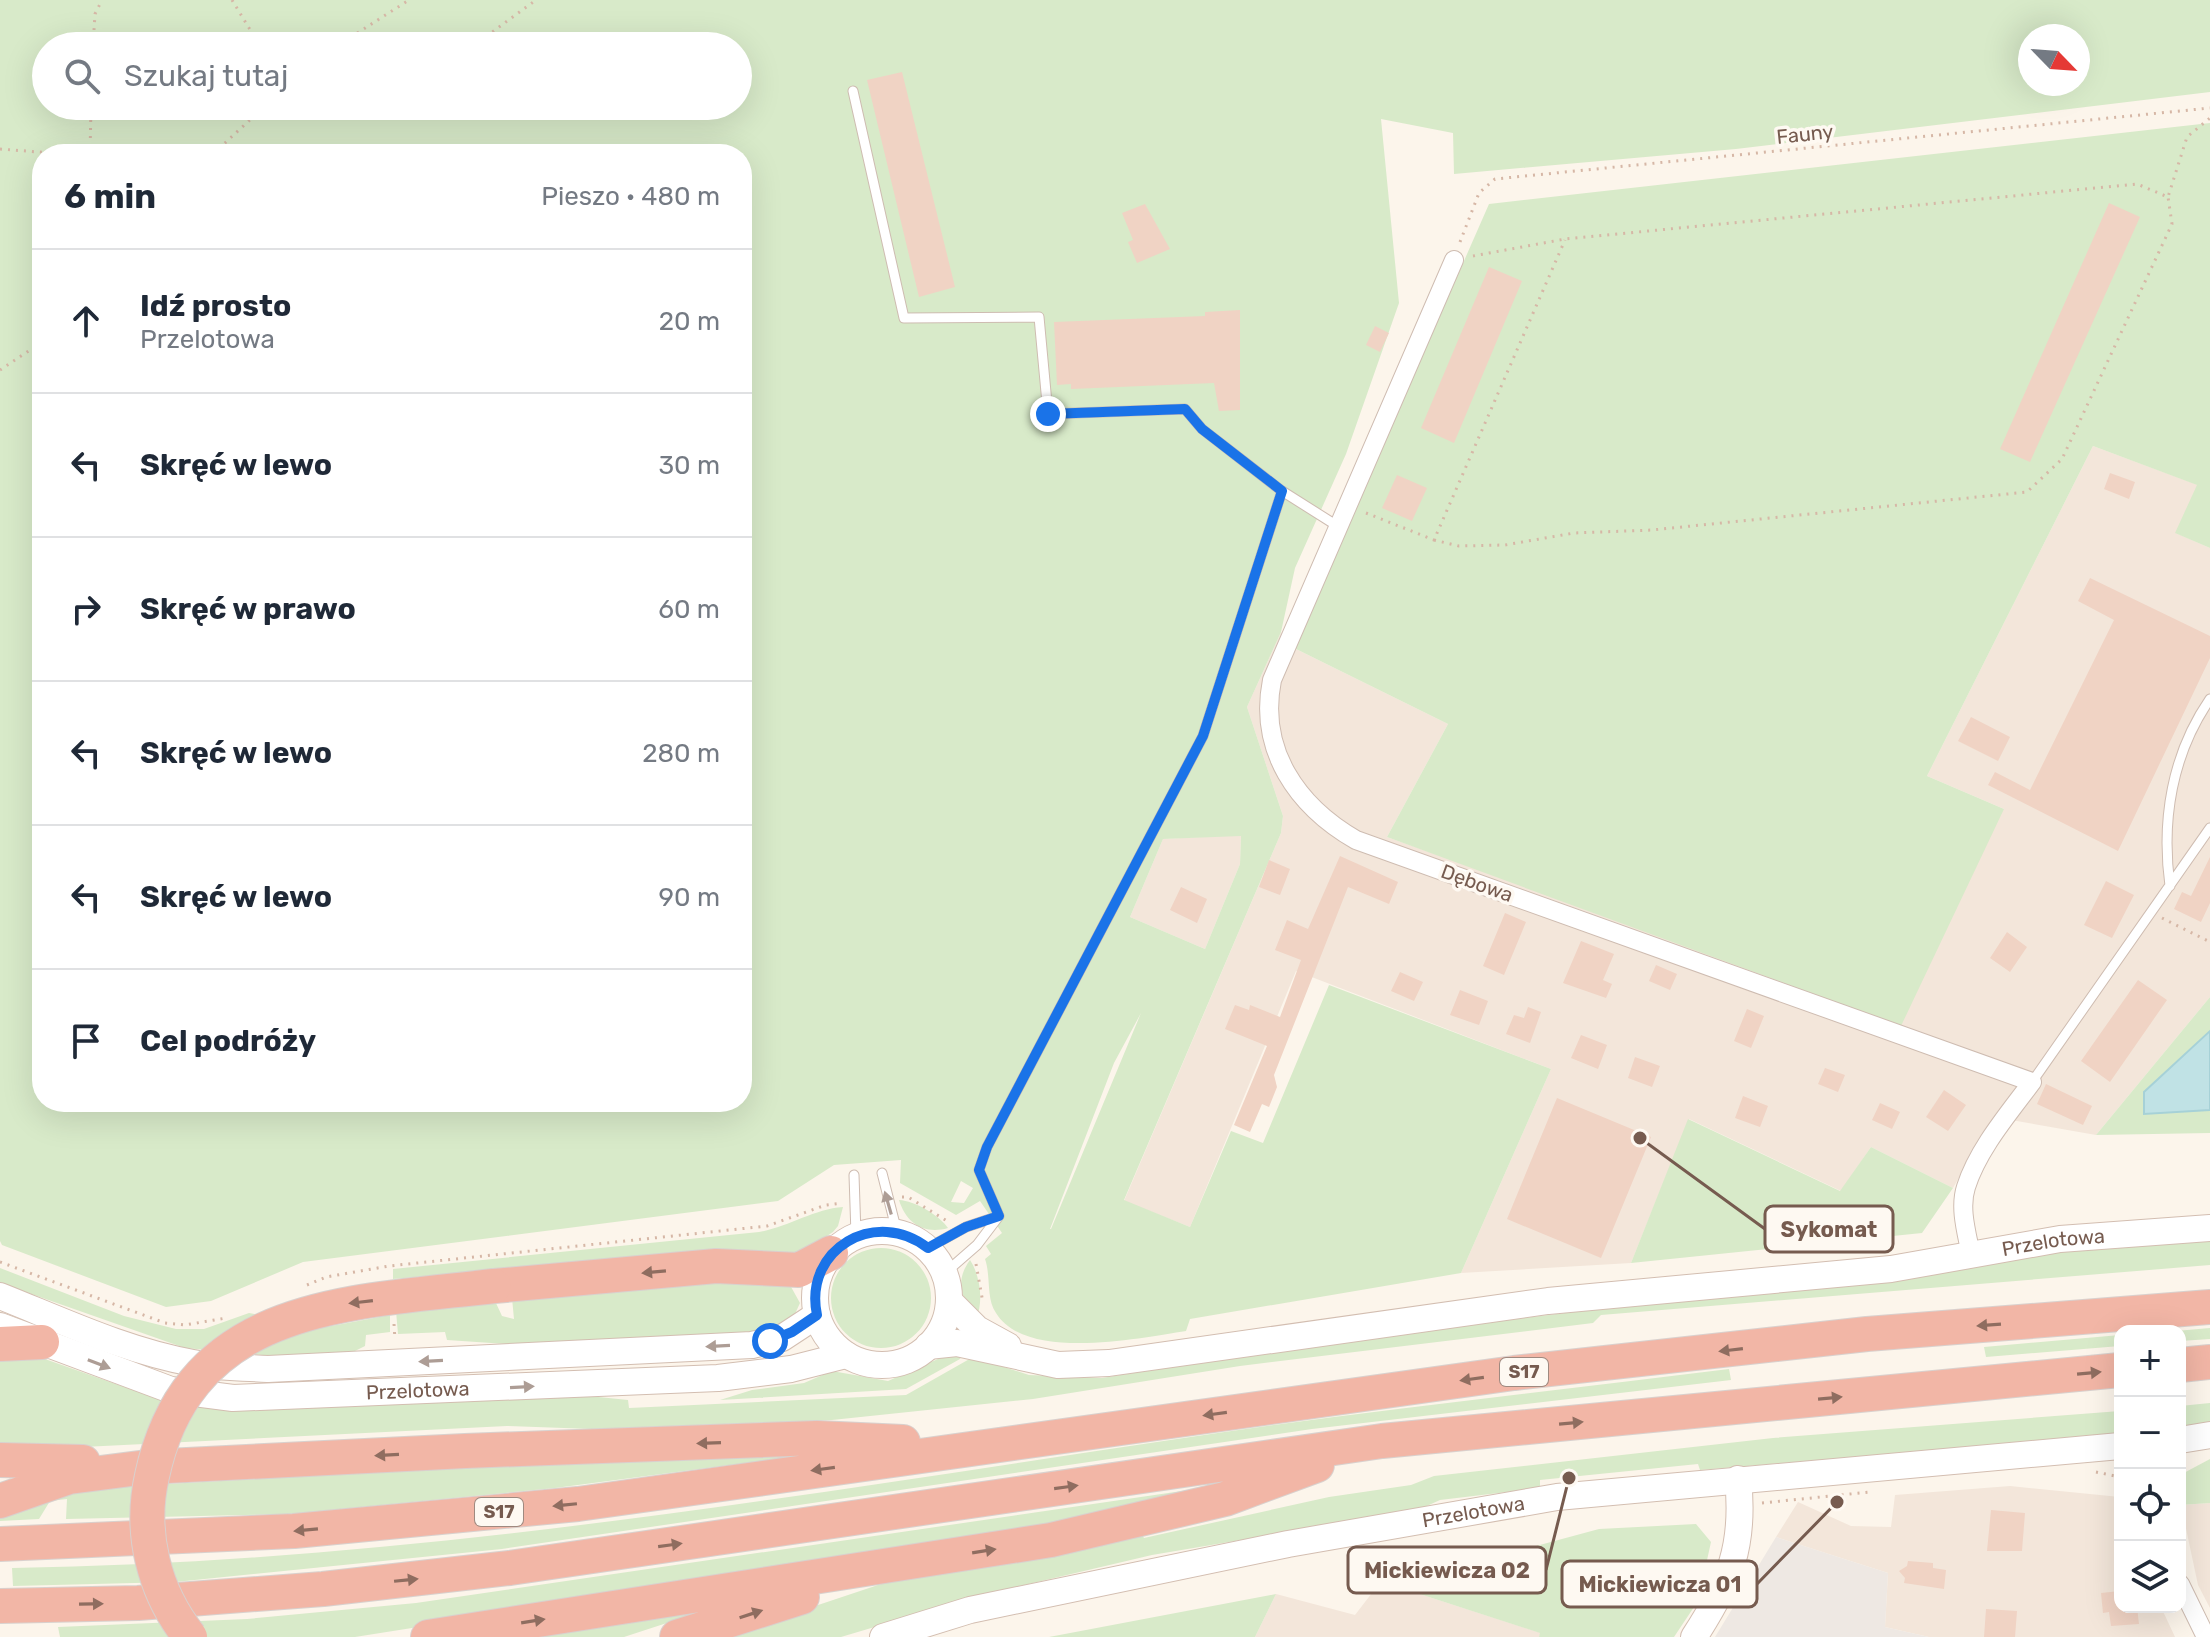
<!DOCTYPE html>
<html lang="pl">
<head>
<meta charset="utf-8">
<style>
	:root { --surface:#fff; --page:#f2f2f3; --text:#1f2937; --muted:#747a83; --line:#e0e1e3 }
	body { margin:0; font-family:Rubik,sans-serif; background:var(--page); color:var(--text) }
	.controls { position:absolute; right:24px; bottom:24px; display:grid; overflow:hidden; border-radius:16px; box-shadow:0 8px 32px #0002 }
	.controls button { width:72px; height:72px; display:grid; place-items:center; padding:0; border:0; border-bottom:2px solid var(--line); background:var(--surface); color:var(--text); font:40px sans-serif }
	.compass { position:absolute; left:2018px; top:24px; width:72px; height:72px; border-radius:50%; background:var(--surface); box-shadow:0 8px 32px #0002; rotate:115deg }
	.stop { position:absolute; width:24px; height:24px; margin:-18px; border:6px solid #1a73e8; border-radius:50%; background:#fff }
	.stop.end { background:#1a73e8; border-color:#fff; box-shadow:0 2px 8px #0008 }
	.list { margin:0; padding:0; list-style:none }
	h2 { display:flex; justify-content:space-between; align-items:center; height:104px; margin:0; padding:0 32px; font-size:34px }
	h2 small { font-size:26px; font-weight:400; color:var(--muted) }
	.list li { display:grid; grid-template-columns:52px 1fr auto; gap:24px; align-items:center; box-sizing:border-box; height:144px; padding:0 32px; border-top:2px solid var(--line) }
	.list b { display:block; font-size:30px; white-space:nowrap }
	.list p { margin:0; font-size:26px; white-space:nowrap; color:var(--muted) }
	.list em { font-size:26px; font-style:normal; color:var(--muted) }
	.icon { flex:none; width:44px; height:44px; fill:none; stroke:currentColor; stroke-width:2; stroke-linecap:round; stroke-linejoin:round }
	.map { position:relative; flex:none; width:2210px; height:1637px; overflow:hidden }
	.search { position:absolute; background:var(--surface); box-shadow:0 8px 32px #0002; left:32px; top:32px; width:720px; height:88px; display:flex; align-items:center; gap:20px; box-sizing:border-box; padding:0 28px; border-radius:44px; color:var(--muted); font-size:30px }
	.panel { position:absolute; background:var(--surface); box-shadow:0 8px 32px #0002; left:32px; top:144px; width:720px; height:968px; border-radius:32px }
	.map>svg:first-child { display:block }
	.residential { fill:#f3e6da }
	.industrial { fill:#eee8e3 }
	.green { fill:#d8eac9; fill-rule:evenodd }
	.water { fill:#c0e2e5; stroke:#a6d1d7; stroke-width:2 }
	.building { fill:#f0d3c4 }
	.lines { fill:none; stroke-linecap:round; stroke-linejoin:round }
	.lane-casing { stroke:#cebcb1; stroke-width:11 }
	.street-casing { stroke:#cebcb1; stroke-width:20 }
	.secondary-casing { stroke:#d3beb1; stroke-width:28 }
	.highway-casing { stroke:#d9d1ce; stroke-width:36 }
	.path { stroke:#d6b7a6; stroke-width:3; stroke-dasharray:2 6; stroke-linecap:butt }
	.lane { stroke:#fff; stroke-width:9 }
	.street { stroke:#fff; stroke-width:18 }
	.secondary { stroke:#fff; stroke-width:26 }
	.highway { stroke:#f2b6a6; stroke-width:34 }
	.highway-bridge-casing { stroke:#d9d1ce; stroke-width:36; stroke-linecap:butt }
	.highway-bridge { stroke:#f2b6a6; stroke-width:34 }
	.oneway { fill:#ad9d95 }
	.oneway2 { fill:#8f6d60 }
	.route { stroke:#1a73e8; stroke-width:10 }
	.labels { text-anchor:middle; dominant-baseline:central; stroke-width:7; stroke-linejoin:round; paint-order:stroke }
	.shield { fill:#fef9f2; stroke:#9f8a80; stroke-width:2 }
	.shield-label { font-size:18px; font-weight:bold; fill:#765b4f }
	.street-label { font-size:20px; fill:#765b4f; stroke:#fef9f2 }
	.leader { fill:none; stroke:#765b4f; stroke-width:3 }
	.callout-dot { fill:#765b4f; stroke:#fef9f2; stroke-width:3 }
	.callout { fill:#fef9f2; stroke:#765b4f; stroke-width:3 }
	.callout-label { font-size:22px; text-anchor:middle; font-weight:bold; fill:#765b4f }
</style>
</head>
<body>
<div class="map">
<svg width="2210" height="1637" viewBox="0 0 2210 1637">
	<rect width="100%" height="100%" fill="#fcf5eb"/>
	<path class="residential" d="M2093 446 2198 485 2176 533 2210 548V997L2096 1135 1994 1117 1953 1188 1871 1147 1841 1191 1689 1119 1631 1263 1461 1273 1551 1069 1296 971 1190 1227 1124 1201 1281 833 1283 816 1247 707 1281 632 1294 648 1448 724 1387 837 1435 854 2004 809 1927 776Z
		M1241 835 1240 864 1205 949 1130 917 1163 839Z
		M2010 1486 2120 1497V1607H2161L2175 1637H1929L1885 1627 1888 1573 1776 1537 1798 1502 1851 1526 1891 1527 1895 1495Z
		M2210 1503V1608L2198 1585 2181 1505Z
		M1392 1585 1541 1633 1539 1637H1255L1276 1594 1355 1615 1375 1589Z"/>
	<path class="industrial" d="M1776 1537 1888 1573 1885 1627 1929 1637H1715Z"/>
	<path class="green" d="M0 0H2210V92L1736 149 1454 174 1453 133 1381 119 1399 303 1346 454 1295 568 1281 632 1247 707 1283 816 1281 833 1124 1200 1190 1227 1231 1131 1263 1143 1329 985 1551 1069 1461 1273 1190 1319 1186 1331C1140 1338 1026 1362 996 1313 986 1299 991 1276 985 1259L991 1254 986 1246 1002 1233 980 1201 956 1215 900 1183 901 1160 834 1165 778 1201 303 1262 211 1301 166 1307 2 1245 0 1241ZM2030 36H2078V84H2030ZM46 46H738V106H46ZM42 154H742V1102H42ZM1241 836 1240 864 1205 949 1130 917 1163 839ZM1141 1013 1051 1229H1050L1114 1063ZM961 1181 973 1188 964 1203 951 1202Z
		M2210 123V548L2175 533 2197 485 2093 446 1927 776 2004 809 1901 1026 1387 837 1448 724 1294 648 1489 204Z
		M2210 997V1031L2144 1092V1113L2210 1110V1133L2096 1135Z
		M1688 1119 1840 1191 1871 1147 1953 1188 1922 1233 1631 1263Z
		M899 1200C915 1201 939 1215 948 1228 924 1235 906 1223 899 1200Z
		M843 1207 838 1226 833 1232 800 1254 656 1255 393 1279V1269L759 1232C788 1227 814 1209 843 1207Z
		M2210 1237V1265L1601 1315 1593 1323 1240 1366 1033 1399 832 1420 592 1429 507 1426 83 1447 0 1446V1355L42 1358 147 1395 227 1408 293 1409 579 1395 628 1400 629 1408 906 1395 973 1357 1029 1375 1102 1378 1306 1345 2031 1255Z
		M831 1298a50 50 0 1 1 100 0a50 50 0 1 1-100 0Z
		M970 1260C980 1275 984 1302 976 1319 962 1298 954 1282 970 1260Z
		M0 1268 124 1316 176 1329H204L249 1313 326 1327 390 1315V1332L366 1335 365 1346 353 1352 275 1356 185 1348 0 1283Z
		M747 1276 790 1285 800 1303 794 1316 771 1331 522 1345 447 1340 445 1332 398 1334 396 1311 495 1301 502 1316 514 1319 512 1298Z
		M2210 1328V1339L2180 1341V1331H2176Z
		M2120 1335V1346L1986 1357 1984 1347Z
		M962 1354 960 1359 906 1389 720 1400 752 1390 804 1383 832 1371 888 1381 947 1355Z
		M1729 1369 1731 1380 1312 1429 502 1549 175 1582 13 1586 12 1568C407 1562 788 1497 1177 1439 1361 1411 1545 1392 1729 1369Z
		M2210 1403V1425L2180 1428V1406Z
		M2120 1411V1435L1700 1470 1698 1464 1540 1480V1488L1440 1500 1418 1510 1152 1555 982 1595 841 1637H722L887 1582 1141 1533 1144 1538 1329 1497 1411 1485 1434 1476 1773 1438Z
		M820 1453 555 1488 289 1514 66 1519 67 1499 50 1501 39 1519 0 1521V1517L78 1489 448 1468Z
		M2210 1459V1503L2180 1505V1475Z
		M1223 1485 1007 1534 355 1637H60L58 1627 247 1619 416 1603Z
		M1696 1524 1711 1542 1698 1601 1674 1637H1539L1540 1633 1392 1585 1599 1529Z
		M1276 1594 1255 1637H1049Z
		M734 1601 624 1637H505Z"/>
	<path class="water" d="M2210 1031V1110L2144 1114V1092Z"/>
	<path class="building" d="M902 72 955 287 919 297 867 80Z
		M2109 203 2140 217 2030 462 2000 449Z
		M1145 204 1170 249 1137 263 1128 242 1133 240 1122 213Z
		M1489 267 1522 281 1454 443 1421 428Z
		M1240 310V410L1219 411 1214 383 1071 389V384L1057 385 1054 322 1205 316V312Z
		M1375 326 1389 333 1380 352 1366 345Z
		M2110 473 2135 482 2129 499 2104 489Z
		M1397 475 1427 488 1412 521 1382 508Z
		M2090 578 2210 636V658L2118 851 1988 785 1995 772 2030 790 2114 620 2078 601Z
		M1971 717 2010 737 1998 761 1958 741Z
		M1340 856 1398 882 1389 904 1348 887 1274 1075 1277 1087 1269 1107 1262 1104 1250 1132 1234 1125 1267 1046 1225 1029 1235 1005 1249 1010 1250 1005 1280 1017 1301 960 1275 950 1287 920 1308 929Z
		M2210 857V903L2201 922 2174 909 2182 892 2191 896Z
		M1269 860 1290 869 1280 895 1259 887Z
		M2106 881 2134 895 2112 938 2084 925Z
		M1181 887 1207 899 1197 923 1170 910Z
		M1505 913 1526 922 1504 975 1483 966Z
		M2007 932 2027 947 2010 972 1990 958Z
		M1581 941 1614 954 1603 980 1612 984 1606 998 1563 983Z
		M1656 965 1677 974 1670 990 1649 981Z
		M1400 972 1423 982 1414 1001 1391 991Z
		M2138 980 2167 1000 2110 1082 2081 1061Z
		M1460 990 1488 1001 1479 1025 1450 1015Z
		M1528 1007 1541 1012 1530 1043 1506 1034 1514 1015 1524 1018Z
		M1747 1009 1764 1016 1751 1048 1734 1041Z
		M1581 1035 1607 1045 1598 1069 1571 1058Z
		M1635 1057 1660 1066 1652 1087 1628 1078Z
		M1825 1068 1845 1075 1838 1092 1818 1084Z
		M2046 1084 2092 1106 2083 1125 2037 1104Z
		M1944 1090 1966 1105 1948 1131 1926 1117Z
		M1743 1096 1768 1106 1760 1127 1735 1118Z
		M1557 1098 1651 1137 1601 1258 1507 1219Z
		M1880 1103 1900 1112 1892 1129 1872 1120Z
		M1991 1510 2025 1513 2022 1551H1987Z
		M1908 1561 1933 1563V1568L1946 1570 1944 1589 1904 1583 1905 1578 1899 1571 1907 1566Z
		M2120 1591V1607H2137L2139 1624 2111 1626 2109 1612 2103 1613 2101 1593Z
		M1986 1609 2017 1611 2015 1637H1984Z"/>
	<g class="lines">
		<g class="lane-casing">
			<path id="lane" d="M853 91 904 318 1039 317 1048 414 1185 409 1202 429 1282 491 1203 736 987 1147 979 1170 999 1216
				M1282 491 1339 527
				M2170 886C2161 820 2172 754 2210 699
				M2032 1082 2210 828
				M882 1173 897 1232
				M854 1175 856 1235
				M928 1248 966 1227 999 1216
				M945 1273 977 1245 999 1216"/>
		</g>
		<g class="street-casing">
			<path id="street" d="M1454 260 1272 680C1258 750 1297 806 1356 840L2032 1082C2009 1113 1978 1149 1966 1187 1959 1208 1967 1234 1971 1255
				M2180 1584 2206 1637"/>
		</g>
		<g class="secondary-casing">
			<g id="secondary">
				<circle cx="882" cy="1298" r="67"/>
				<path d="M0 1296C63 1321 126 1351 193 1363 217 1368 243 1367 268 1369L752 1345 782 1338 817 1315"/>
				<path d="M949 1301 977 1329 1008 1346"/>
				<path id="s1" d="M0 1326 171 1390 233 1398 718 1378 791 1369 846 1355"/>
				<path id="s2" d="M928 1346 957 1343 1058 1365 1109 1363 1548 1301 1891 1269 2060 1239 2210 1228"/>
				<path d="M2180 1440 2210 1435"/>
				<path id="s3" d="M883 1637 970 1610 1288 1544 1557 1497 2120 1446"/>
				<path d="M1694 1637C1730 1582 1745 1546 1738 1479"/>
			</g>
		</g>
		<g class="highway-casing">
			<path id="highway" d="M494 1286 716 1266 799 1270 831 1253
				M0 1344 42 1342
				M2180 1365 2210 1362
				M0 1460 83 1462
				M0 1501 69 1477 147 1467 465 1451 817 1438 903 1442
				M0 1544 294 1531 578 1504 1514 1373 1867 1334 2210 1307
				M0 1606 138 1603 323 1589 510 1568 1382 1441 2120 1370
				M428 1637 1051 1540 1225 1499 1317 1465
				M677 1637 802 1597"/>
		</g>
		<path class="path" d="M232 0 260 46
			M93 46 95 14 102 0
			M337 46 409 0
			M473 46 536 0
			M317 106 346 112 384 106
			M0 149 64 154
			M90 154 91 106
			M213 154 265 106
			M1460 242 1479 193 1495 179 2210 108
			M1473 256 1565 239 2137 184 2168 197 2187 137 2210 118
			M0 370 42 342
			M1366 513 1434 540 1565 240
			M1434 540 1459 546 1505 545 1574 533 1652 530 2027 492 2062 459 2172 224 2168 197
			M2162 918 2210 942
			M902 1197H908L947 1221
			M0 1262 165 1323 185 1325 226 1318
			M976 1264 983 1303
			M307 1285 326 1277 389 1266 767 1226 826 1205 842 1203
			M394 1324 395 1340
			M2096 1472 2120 1477
			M1762 1503 1870 1492"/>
		<use href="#lane" class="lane"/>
		<use href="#street" class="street"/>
		<use href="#secondary" class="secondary"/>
		<use href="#highway" class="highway"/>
		<g class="highway-bridge-casing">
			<path id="highway-bridge" d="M190 1637C154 1592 139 1533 152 1476 189 1301 350 1303 494 1286"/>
		</g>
		<use href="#highway-bridge" class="highway-bridge"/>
	</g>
	<defs><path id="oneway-solid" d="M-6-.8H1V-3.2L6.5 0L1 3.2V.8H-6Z" transform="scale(2)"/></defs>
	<g class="oneway">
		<use href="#oneway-solid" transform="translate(888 1203) rotate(-106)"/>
		<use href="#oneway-solid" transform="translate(718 1346) rotate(177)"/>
		<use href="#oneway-solid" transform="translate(431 1361) rotate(177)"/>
		<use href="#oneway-solid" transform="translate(99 1364) rotate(21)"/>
		<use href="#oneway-solid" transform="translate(522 1387) rotate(-3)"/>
	</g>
	<g class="oneway2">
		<use href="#oneway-solid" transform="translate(654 1272) rotate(175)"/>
		<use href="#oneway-solid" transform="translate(361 1302) rotate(173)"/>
		<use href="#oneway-solid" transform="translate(1989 1325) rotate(176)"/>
		<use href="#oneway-solid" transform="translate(1731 1350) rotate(173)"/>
		<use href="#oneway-solid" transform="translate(2089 1373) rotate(-5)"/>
		<use href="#oneway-solid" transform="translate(1472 1379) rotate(172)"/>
		<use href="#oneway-solid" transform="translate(1830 1398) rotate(-5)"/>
		<use href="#oneway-solid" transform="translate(1215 1414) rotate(172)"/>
		<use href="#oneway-solid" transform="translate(1571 1423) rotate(-5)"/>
		<use href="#oneway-solid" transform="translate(709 1443) rotate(178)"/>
		<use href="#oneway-solid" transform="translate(387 1455) rotate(177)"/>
		<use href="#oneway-solid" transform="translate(823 1469) rotate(172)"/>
		<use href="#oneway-solid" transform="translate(1066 1487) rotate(-8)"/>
		<use href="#oneway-solid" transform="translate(565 1505) rotate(174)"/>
		<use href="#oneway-solid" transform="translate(306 1530) rotate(175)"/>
		<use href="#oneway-solid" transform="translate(670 1545) rotate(-8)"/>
		<use href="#oneway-solid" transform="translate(984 1551) rotate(-9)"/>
		<use href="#oneway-solid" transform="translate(406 1580) rotate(-6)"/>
		<use href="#oneway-solid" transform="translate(91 1604) rotate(-1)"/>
		<use href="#oneway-solid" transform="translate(751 1614) rotate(-18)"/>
		<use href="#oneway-solid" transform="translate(533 1621) rotate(-9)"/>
	</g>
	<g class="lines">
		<path class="route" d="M770 1341 792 1332 817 1315C803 1249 876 1207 928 1248L966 1227 999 1216 979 1170 987 1147 1203 736 1282 491 1202 429 1185 409 1048 414"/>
	</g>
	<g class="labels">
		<g class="shield">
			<rect x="1500" y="1358" width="48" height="28" rx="6"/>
			<rect x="475" y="1498" width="48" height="28" rx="6"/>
		</g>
		<g class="shield-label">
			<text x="1524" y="1372">S17</text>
			<text x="499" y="1512">S17</text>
		</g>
		<g class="street-label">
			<text transform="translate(1805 134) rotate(-6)">Fauny</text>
			<text transform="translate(1477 883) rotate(20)">Dębowa</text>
			<text stroke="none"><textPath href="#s2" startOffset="1136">Przelotowa</textPath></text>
			<text stroke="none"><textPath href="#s1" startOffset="430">Przelotowa</textPath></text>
			<text stroke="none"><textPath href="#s3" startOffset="604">Przelotowa</textPath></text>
		</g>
	</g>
	<path class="leader" d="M1640 1138L1765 1229M1569 1478L1546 1570M1837 1502L1757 1584"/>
	<g class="callout-dot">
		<circle cx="1640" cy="1138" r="8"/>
		<circle cx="1569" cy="1478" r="8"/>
		<circle cx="1837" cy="1502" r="8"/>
	</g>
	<g class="callout">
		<rect x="1765" y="1206" width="128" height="46" rx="8"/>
		<rect x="1348" y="1547" width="198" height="46" rx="8"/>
		<rect x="1562" y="1561" width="195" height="46" rx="8"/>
	</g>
	<g class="callout-label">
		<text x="1829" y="1237">Sykomat</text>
		<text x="1447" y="1578">Mickiewicza 02</text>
		<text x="1660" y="1592">Mickiewicza 01</text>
	</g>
</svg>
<div class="controls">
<button>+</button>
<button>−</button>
<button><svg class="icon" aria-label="locate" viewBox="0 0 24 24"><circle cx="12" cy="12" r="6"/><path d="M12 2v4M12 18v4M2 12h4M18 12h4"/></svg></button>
<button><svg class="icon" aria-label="layers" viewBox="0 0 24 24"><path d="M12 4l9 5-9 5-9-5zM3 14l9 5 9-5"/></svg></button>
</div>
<svg class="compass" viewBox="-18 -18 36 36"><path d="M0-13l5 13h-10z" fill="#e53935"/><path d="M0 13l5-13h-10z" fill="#747a83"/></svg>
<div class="stop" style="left:770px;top:1341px"></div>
<div class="stop end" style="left:1048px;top:414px"></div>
<div class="search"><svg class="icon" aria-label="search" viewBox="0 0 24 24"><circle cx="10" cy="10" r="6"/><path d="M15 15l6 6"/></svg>Szukaj tutaj</div>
<section class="panel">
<h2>6 min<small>Pieszo · 480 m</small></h2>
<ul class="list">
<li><svg class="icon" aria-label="ahead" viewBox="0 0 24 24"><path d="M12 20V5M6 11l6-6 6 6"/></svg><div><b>Idź prosto</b><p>Przelotowa</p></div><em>20 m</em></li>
<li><svg class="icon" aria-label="left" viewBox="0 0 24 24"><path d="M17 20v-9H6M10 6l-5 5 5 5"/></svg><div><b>Skręć w lewo</b></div><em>30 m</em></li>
<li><svg class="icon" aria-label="right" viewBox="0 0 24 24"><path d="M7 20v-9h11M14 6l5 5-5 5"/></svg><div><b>Skręć w prawo</b></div><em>60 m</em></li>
<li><svg class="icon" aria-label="left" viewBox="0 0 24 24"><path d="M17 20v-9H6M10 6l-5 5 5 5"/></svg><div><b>Skręć w lewo</b></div><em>280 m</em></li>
<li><svg class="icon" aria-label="left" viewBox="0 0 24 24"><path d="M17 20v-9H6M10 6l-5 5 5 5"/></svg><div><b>Skręć w lewo</b></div><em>90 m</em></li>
<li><svg class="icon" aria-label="arrive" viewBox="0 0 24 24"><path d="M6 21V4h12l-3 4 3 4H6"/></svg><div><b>Cel podróży</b></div></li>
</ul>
</section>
</div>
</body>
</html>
